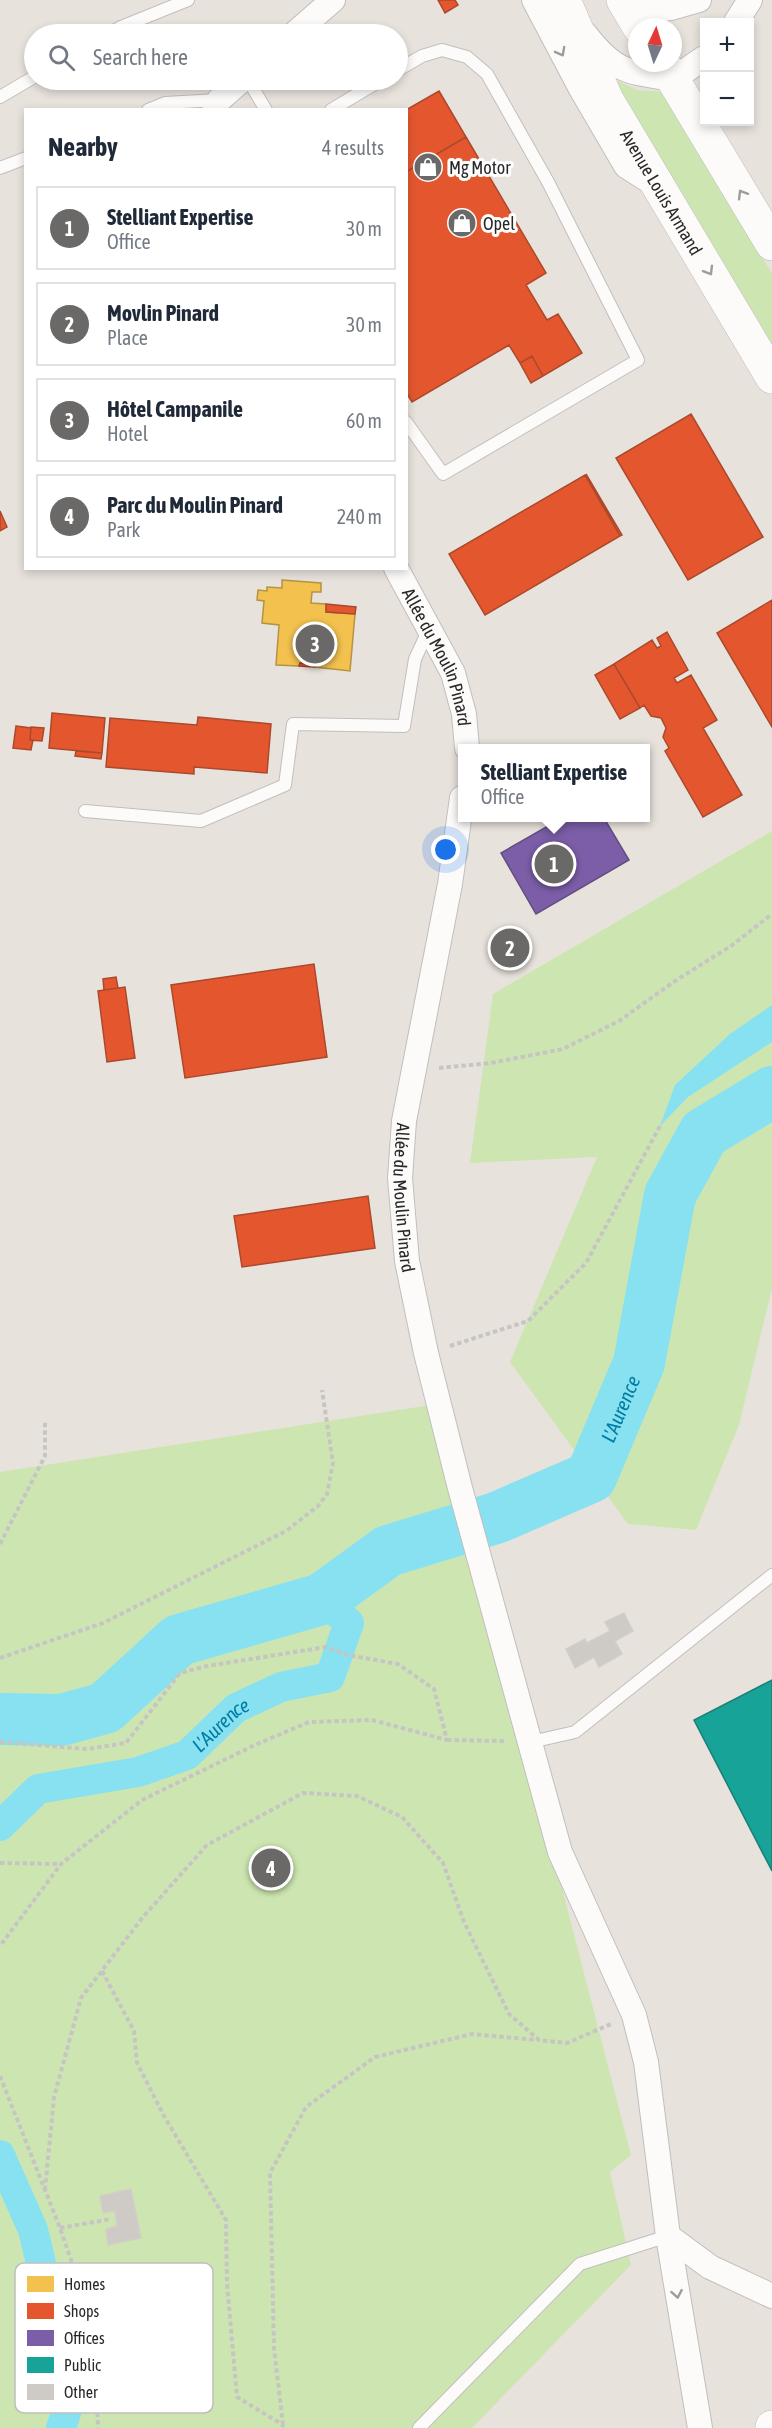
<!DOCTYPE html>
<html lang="en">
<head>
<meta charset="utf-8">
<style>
	:root { --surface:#fff; --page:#f6f6f7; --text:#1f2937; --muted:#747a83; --line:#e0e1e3; --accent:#6b6967 }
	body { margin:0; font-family:"Asap Condensed",sans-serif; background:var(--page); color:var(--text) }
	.controls { position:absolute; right:18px; top:18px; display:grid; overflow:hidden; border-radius:0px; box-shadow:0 3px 9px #0003 }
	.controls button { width:54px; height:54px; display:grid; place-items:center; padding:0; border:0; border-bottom:2px solid var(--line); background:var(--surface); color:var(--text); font:30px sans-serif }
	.compass { position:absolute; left:628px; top:18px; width:54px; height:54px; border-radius:50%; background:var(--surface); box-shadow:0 3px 9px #0003; rotate:4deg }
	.you { position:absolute; left:446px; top:850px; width:21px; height:21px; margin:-15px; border:4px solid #fff; border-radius:50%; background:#1a73e8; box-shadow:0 0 0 9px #1a73e833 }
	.badge { display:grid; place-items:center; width:39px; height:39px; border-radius:50%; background:var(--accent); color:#fff; font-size:20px; font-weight:700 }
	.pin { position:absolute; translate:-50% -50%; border:3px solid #fff; box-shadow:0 2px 6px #0006 }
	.popup { position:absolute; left:458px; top:744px; width:192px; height:78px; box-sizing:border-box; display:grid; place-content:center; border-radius:0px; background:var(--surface); filter:drop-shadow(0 2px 4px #0005); font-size:20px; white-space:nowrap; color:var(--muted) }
	.popup b { font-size:22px; color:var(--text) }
	.popup::after { content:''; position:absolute; left:50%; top:100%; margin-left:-12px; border:12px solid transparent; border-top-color:var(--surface) }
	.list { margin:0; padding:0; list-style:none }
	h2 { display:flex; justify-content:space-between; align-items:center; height:78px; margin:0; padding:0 24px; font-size:26px }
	h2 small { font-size:20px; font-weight:400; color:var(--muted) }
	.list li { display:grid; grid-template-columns:39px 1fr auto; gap:18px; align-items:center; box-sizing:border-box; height:84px; margin:0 12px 12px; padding:0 12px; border:2px solid var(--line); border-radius:0px }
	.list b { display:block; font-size:22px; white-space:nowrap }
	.list p { margin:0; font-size:20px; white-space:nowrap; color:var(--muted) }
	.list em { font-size:20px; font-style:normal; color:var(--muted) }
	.icon { flex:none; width:33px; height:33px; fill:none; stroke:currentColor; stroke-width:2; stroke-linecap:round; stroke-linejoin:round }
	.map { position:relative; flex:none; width:772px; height:2428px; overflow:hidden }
	.search { position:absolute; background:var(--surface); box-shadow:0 3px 9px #0003; left:24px; top:24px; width:384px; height:66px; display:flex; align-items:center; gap:15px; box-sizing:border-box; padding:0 21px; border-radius:33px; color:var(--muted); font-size:22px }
	.panel { position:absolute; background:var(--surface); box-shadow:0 3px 9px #0003; left:24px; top:108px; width:384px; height:462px; border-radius:0px }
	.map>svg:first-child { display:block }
	.green { fill:#cde6b1 }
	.water { fill:#88e1f1 }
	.homes { fill:#f2c14e; stroke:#b59343; stroke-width:1.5 }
	.shops { fill:#e4572e; stroke:#ac492c; stroke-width:1.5 }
	.offices { fill:#7b5ea7; stroke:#624e81; stroke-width:1.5 }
	.public { fill:#17a398; stroke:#1c7e76; stroke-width:1.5 }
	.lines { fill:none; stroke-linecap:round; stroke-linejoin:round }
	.canal { stroke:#88e1f1; stroke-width:30 }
	.river { stroke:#88e1f1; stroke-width:52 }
	.building { fill:#cecac6; stroke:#d3cec9; stroke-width:1.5 }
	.service-casing { stroke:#c0bfbf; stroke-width:14 }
	.minor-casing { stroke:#c0bfbf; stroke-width:26 }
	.secondary-casing { stroke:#c0bfbf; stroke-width:34 }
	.path { stroke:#c6c5c4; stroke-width:4; stroke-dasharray:4.5 3; stroke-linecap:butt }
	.service { stroke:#fcfbfa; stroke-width:12 }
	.minor { stroke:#fcfbfa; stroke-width:24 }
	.secondary { stroke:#fcfbfa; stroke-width:33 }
	.oneway { stroke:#9d9c9c }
	.labels { text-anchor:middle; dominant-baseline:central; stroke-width:6; stroke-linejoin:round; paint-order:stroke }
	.poi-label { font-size:18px; fill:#282828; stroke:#fff; text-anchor:start }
	.street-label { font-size:18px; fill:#282828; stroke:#fff }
	.water-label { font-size:20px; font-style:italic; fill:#007da4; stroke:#fff }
	.key { fill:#fff; stroke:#bebebe; stroke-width:1.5 }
	.key-label { font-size:16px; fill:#282828 }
</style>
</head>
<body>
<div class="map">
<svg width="772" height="2428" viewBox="0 0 772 2428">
	<rect width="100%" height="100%" fill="#e8e2dc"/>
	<path class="green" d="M606 76 638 90 667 92 772 274V356Z
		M772 831V1288L739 1425 696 1530 628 1524 510 1362 597 1157 470 1163 493 994Z
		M437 1404 631 2155 610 2172 631 2265 472 2428H0V1472Z"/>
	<path class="water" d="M772 1005V1042L688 1097 660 1126 675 1085 730 1034Z"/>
	<path class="homes" d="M282 580 321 583V592H312L311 603 326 604V612L355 614 350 671 315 667V664L300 663 299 666 276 665 279 625 262 623 264 601 257 600 258 590 267 591V587L282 588Z"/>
	<path class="shops" d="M438 0H455L458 5 445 13Z
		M439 91 466 137 406 172V110Z
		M466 137 546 273 526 285 547 320 558 314 582 353 543 376 532 356 520 363 509 345 412 402 406 392V172Z
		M532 356 543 376 531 383 520 363Z
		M691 414 763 537 688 580 616 458Z
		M586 474 622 535 620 536Z
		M585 475 620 536 485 615 449 554Z
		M0 511 7 527 0 531Z
		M772 600V727L717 633Z
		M326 604 356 607 355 614 326 612Z
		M667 632 688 670 674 678 677 683 691 675 717 720 703 728 742 795 703 817 665 751 669 748 663 737 666 728 661 718 651 716 644 705 640 708 614 664 652 640 657 648 661 646 657 638Z
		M300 663 315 664V667L299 666Z
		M614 664 640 708 620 719 595 675Z
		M52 713 105 718 102 753 49 748Z
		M198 717 271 724 267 773 194 767V774L106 767 110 718 197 725Z
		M16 726 31 728 30 740H33L31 750 13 748Z
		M31 727 44 728 42 741 30 740Z
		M76 751 102 753 101 759 75 756Z
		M512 937 520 951 508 958 500 944Z
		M314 964 327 1057 185 1078 171 985Z
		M116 977 118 988 104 990 103 979Z
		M125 987 135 1058 107 1062 98 991Z
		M368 1196 375 1248 242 1267 234 1216Z"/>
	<path class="offices" d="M562 818H604L629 860 536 914 501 853Z"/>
	<path class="public" d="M772 1680V1871L694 1720Z"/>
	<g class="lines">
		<g class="canal">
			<path id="s1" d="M0 1826 38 1789 138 1772 187 1755 236 1708 281 1687 330 1677 349 1623 322 1599"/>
			<path d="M0 2155 33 2230 65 2362 67 2410 61 2428"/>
		</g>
		<path class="river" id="s2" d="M0 1719 61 1720 105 1708 179 1640 322 1599 388 1551 496 1518 591 1477 639 1363 670 1195 704 1133 772 1092"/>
	</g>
	<path class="building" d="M624 1613 633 1631 615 1641 622 1654 599 1667 594 1657 575 1668 566 1649 585 1639 587 1643 610 1631 605 1622Z
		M131 2189 141 2238 108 2245 106 2229 117 2226 115 2211 103 2213 100 2196Z"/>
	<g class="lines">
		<g class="service-casing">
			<path id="service" d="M108 34 121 27 188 0
				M398 70 422 56 442 50 467 57 487 74 548 182 638 360 443 474 406 422
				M248 80 266 110
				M0 97 34 77
				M148 110 165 103 219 100
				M331 110 381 80
				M0 168 26 158
				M85 811 201 821 285 785 293 724 404 726 415 659 429 629
				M531 1742 575 1732 772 1575
				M419 2428 580 2264 668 2236"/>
		</g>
		<g class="minor-casing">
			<g id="minor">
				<path d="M534 0 581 89 626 166 656 185"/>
				<path d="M631 14 671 8 699 0"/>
				<path d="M736 22 750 0"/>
				<path d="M294 34 333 0"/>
				<path d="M586 35C615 73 629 72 673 79L704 58"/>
				<path d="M214 110 219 100 242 80"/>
				<path id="s3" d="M396 568 453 673 464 714 467 748"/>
				<path id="s4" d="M462 798 450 884 404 1121 400 1178 407 1261 426 1353 460 1488 560 1852 634 2015 646 2062 668 2236 700 2428"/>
				<path d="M668 2236 710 2267 772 2296"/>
			</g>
		</g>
		<g class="secondary-casing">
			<g id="secondary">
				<path id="s5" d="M564 0 607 100 772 377"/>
				<path d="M623 0 639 27"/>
				<path d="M663 63 772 244"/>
				<path d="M772 2428V2427"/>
			</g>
		</g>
		<path class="path" d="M439 1068 491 1063 563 1049 619 1021 675 981 731 946 772 914
			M450 1346 528 1321 586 1263 660 1126
			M0 1544 45 1456V1422
			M0 1658 103 1623 286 1531 318 1506 327 1494 333 1463 322 1390
			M447 1740 504 1741
			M0 1742 87 1749 126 1743 180 1673 207 1666 326 1647 348 1655 398 1664 434 1689 447 1740 372 1720 309 1722 257 1744 142 1800 61 1864 0 1946
			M0 1863 61 1864
			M102 1971 134 2031 137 2063 164 2116 226 2220 227 2284 237 2397 283 2425 282 2428
			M0 2076 60 2228 78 2280 97 2400 98 2428
			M45 2190 54 2097 81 1998 143 1917 207 1845 303 1793 357 1796 402 1817 443 1863 464 1922 509 2014 539 2040 567 2043 611 2024
			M60 2228 111 2219
			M283 2425 274 2348 270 2173 306 2107 375 2057 472 2034 537 2040"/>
		<use href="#service" class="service"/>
		<use href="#minor" class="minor"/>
		<use href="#secondary" class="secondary"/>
	</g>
	<defs><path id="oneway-chevron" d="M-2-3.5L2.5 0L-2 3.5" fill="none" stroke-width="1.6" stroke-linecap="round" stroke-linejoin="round" transform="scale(1.5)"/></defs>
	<g class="oneway">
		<use href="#oneway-chevron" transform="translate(561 52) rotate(62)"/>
		<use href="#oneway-chevron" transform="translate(742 194) rotate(-121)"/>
		<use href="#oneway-chevron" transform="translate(709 271) rotate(59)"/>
		<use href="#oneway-chevron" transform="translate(677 2294) rotate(80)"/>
	</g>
	<defs>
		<g id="shop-disc" transform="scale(1.5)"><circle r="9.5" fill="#6b6967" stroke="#fff"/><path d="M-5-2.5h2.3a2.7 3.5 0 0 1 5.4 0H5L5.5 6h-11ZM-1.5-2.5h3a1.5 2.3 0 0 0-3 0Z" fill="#fff"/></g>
	</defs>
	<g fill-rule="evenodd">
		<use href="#shop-disc" x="428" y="167"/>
		<use href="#shop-disc" x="462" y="223"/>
	</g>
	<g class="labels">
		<g class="poi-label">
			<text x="449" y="167">Mg Motor</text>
			<text x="483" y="223">Opel</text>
		</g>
		<g class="street-label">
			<text stroke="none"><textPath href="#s5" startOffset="216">Avenue Louis Armand</textPath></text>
			<text stroke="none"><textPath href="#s3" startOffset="99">Allée du Moulin Pinard</textPath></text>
			<text stroke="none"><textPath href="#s4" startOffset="405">Allée du Moulin Pinard</textPath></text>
		</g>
		<g class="water-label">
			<text stroke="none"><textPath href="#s2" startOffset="728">L'Aurence</textPath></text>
			<text stroke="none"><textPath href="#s1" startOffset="252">L'Aurence</textPath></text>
		</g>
	</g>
	<rect x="15" y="2263" width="198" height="150" rx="9" class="key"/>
	<rect x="27" y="2276" width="27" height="16" fill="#f2c14e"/>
	<rect x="27" y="2303" width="27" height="16" fill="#e4572e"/>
	<rect x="27" y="2330" width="27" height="16" fill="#7b5ea7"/>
	<rect x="27" y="2357" width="27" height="16" fill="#17a398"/>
	<rect x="27" y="2384" width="27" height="16" fill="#cecac6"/>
	<g class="key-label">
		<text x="64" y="2290">Homes</text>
		<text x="64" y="2317">Shops</text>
		<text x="64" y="2344">Offices</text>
		<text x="64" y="2371">Public</text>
		<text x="64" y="2398">Other</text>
	</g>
</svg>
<div class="controls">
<button>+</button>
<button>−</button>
</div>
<svg class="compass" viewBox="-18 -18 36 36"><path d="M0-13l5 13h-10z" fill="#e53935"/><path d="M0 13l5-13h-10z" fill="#747a83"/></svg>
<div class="you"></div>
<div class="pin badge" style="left:554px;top:864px">1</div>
<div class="popup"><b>Stelliant Expertise</b>Office</div>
<div class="pin badge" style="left:510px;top:948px">2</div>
<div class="pin badge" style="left:315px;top:644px">3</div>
<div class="pin badge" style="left:271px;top:1868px">4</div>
<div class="search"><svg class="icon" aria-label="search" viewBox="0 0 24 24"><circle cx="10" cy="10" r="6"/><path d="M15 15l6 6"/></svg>Search here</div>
<section class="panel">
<h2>Nearby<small>4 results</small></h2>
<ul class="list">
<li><span class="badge">1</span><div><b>Stelliant Expertise</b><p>Office</p></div><em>30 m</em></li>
<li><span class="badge">2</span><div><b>Movlin Pinard</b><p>Place</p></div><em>30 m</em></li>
<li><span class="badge">3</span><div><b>Hôtel Campanile</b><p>Hotel</p></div><em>60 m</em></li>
<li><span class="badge">4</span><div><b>Parc du Moulin Pinard</b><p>Park</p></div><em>240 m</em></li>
</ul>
</section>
</div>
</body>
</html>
